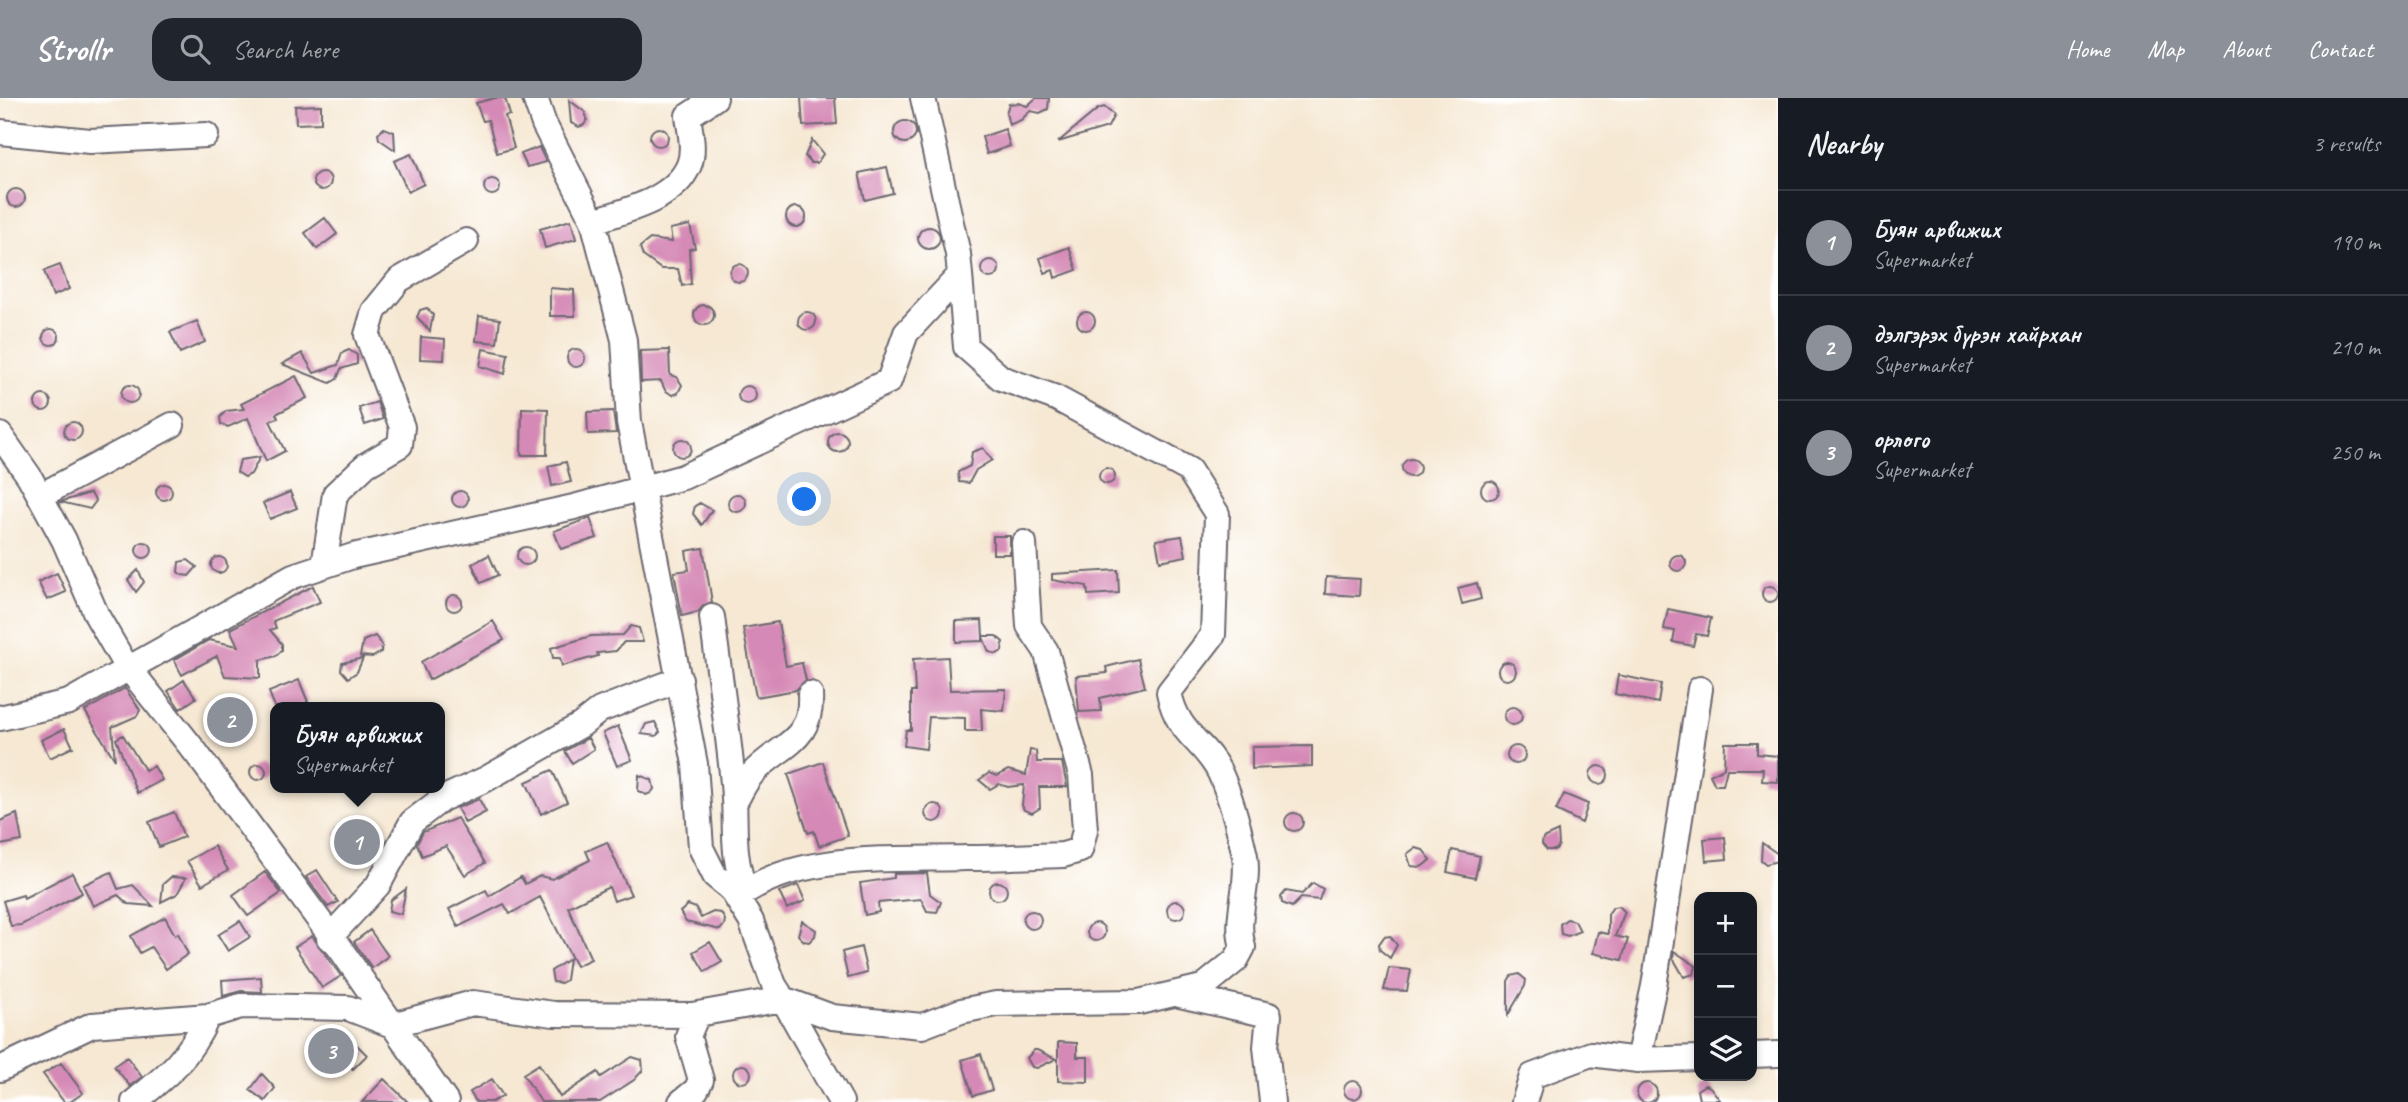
<!DOCTYPE html>
<html lang="en">
<head>
<meta charset="utf-8">
<style>
	:root { --surface:#171b24; --page:#20242c; --text:#f1f3f6; --muted:#9ea1a6; --line:#363941; --accent:#8c9099 }
	body { margin:0; font-family:Caveat,sans-serif; background:var(--page); color:var(--text) }
	.controls { position:absolute; right:21px; bottom:21px; display:grid; overflow:hidden; border-radius:14px; box-shadow:0 4px 10px #0003 }
	.controls button { width:63px; height:63px; display:grid; place-items:center; padding:0; border:0; border-bottom:2px solid var(--line); background:var(--surface); color:var(--text); font:35px sans-serif }
	.you { position:absolute; left:805px; top:402px; width:24px; height:24px; margin:-18px; border:5px solid #fff; border-radius:50%; background:#1a73e8; box-shadow:0 0 0 10px #1a73e833 }
	.badge { display:grid; place-items:center; width:46px; height:46px; border-radius:50%; background:var(--accent); color:#fff; font-size:23px; font-weight:700 }
	.pin { position:absolute; translate:-50% -50%; border:4px solid #fff; box-shadow:0 2px 7px #0006 }
	.popup { position:absolute; left:270px; top:604px; width:175px; height:91px; box-sizing:border-box; display:grid; place-content:center; border-radius:14px; background:var(--surface); filter:drop-shadow(0 2px 5px #0005); font-size:23px; white-space:nowrap; color:var(--muted) }
	.popup b { font-size:26px; color:var(--text) }
	.popup::after { content:''; position:absolute; left:50%; top:100%; margin-left:-14px; border:14px solid transparent; border-top-color:var(--surface) }
	.list { margin:0; padding:0; list-style:none }
	h2 { display:flex; justify-content:space-between; align-items:center; height:91px; margin:0; padding:0 28px; font-size:30px }
	h2 small { font-size:23px; font-weight:400; color:var(--muted) }
	.list li { display:grid; grid-template-columns:46px 1fr auto; gap:21px; align-items:center; box-sizing:border-box; height:105px; padding:0 28px; border-top:2px solid var(--line) }
	.list b { display:block; font-size:26px; white-space:nowrap }
	.list p { margin:0; font-size:23px; white-space:nowrap; color:var(--muted) }
	.list em { font-size:23px; font-style:normal; color:var(--muted) }
	.icon { flex:none; width:38px; height:38px; fill:none; stroke:currentColor; stroke-width:2; stroke-linecap:round; stroke-linejoin:round }
	.map { position:relative; flex:none; width:1778px; height:1004px; overflow:hidden }
	header { display:flex; align-items:center; gap:42px; box-sizing:border-box; height:98px; padding:0 35px; background:var(--accent); color:#fff }
	header strong { font-size:33px }
	nav { display:flex; gap:38px; margin-inline-start:auto; font-size:24px }
	.search { width:490px; height:63px; background:var(--page); display:flex; align-items:center; gap:18px; box-sizing:border-box; padding:0 24px; border-radius:21px; color:var(--muted); font-size:26px }
	main { display:flex }
	aside { flex:1; background:var(--surface) }
	.map>svg:first-child { display:block }
	.building { fill:#d589b6 }
	.lines { fill:none; stroke-linecap:round; stroke-linejoin:round }
	.minor-casing { stroke:#6c6770; stroke-width:28 }
	.minor { stroke:#fff; stroke-width:24 }
</style>
</head>
<body>
<header>
<strong>Strollr</strong>
<div class="search"><svg class="icon" aria-label="search" viewBox="0 0 24 24"><circle cx="10" cy="10" r="6"/><path d="M15 15l6 6"/></svg>Search here</div>
<nav><a>Home</a><a>Map</a><a>About</a><a>Contact</a></nav>
</header>
<main>
<div class="map">
<svg width="1778" height="1004" viewBox="0 0 1778 1004">
	<rect width="100%" height="100%" fill="#fff"/>
	<filter id="ink" filterUnits="userSpaceOnUse"><feTurbulence type="fractalNoise" baseFrequency=".0143" numOctaves="2"/><feDisplacementMap in="SourceGraphic" scale="14" xChannelSelector="R" yChannelSelector="G"/><feConvolveMatrix kernelMatrix="1 2 1 2 8 2 1 2 1" color-interpolation-filters="sRGB"/></filter>
	<filter id="wash" filterUnits="userSpaceOnUse"><feTurbulence type="fractalNoise" baseFrequency=".00686" numOctaves="4" result="noise"/><feDisplacementMap in="SourceGraphic" scale="28" xChannelSelector="R" yChannelSelector="G"/><feGaussianBlur stdDeviation="1.57" result="paint"/><feColorMatrix in="noise" values="0 0 0 0 0 0 0 0 0 0 0 0 0 0 0 0 0 1.4 0 .05"/><feComposite in="paint" operator="in"/></filter>
	<g filter="url(#wash)">
		<rect width="100%" height="100%" fill="#f6e8d3"/>
		<g id="blocks">
			<path class="building" d="M495 0H505L510 17 505 18 514 50 497 55 488 22 483 23 476 5Z
				M801 0H835L837 26 803 28Z
				M1036 0H1049L1048 11 1040 15 1030 13 1021 22 1009 27 1006 15 1009 6 1018 5 1027 8Z
				M569 2 585 14 587 22 584 27 579 29 571 25Z
				M321 7V25L296 26 295 8Z
				M1104 9 1114 17 1108 29 1058 44 1098 11Z
				M894 34a11 11 0 1 1 22 0a11 11 0 1 1-22 0Z
				M384 30 394 34 395 52 379 41 378 36Z
				M650 39a9 9 0 1 1 18 0a9 9 0 1 1-18 0Z
				M1005 31 1010 48 987 56 982 39Z
				M812 42 823 56 817 65H811L805 58Z
				M539 49 546 64 527 69 521 56Z
				M411 56 424 86 408 94 394 63Z
				M887 69 893 95 865 102 859 75Z
				M313 83a9 9 0 1 1 18 0a9 9 0 1 1-18 0Z
				M484 89a8 8 0 1 1 16 0a8 8 0 1 1-16 0Z
				M7 100a9 9 0 1 1 18 0a9 9 0 1 1-18 0Z
				M786 119a10 10 0 1 1 20 0a10 10 0 1 1-20 0Z
				M325 120 337 136 317 151 305 135Z
				M571 122 576 141 545 150 540 131Z
				M690 127 695 150 689 151 691 186 682 188 678 171H661L643 158 640 149 650 141 672 144 670 131Z
				M918 140a11 11 0 1 1 22 0a11 11 0 1 1-22 0Z
				M1069 149 1077 172 1055 180 1053 172 1045 175 1040 160Z
				M981 171a9 9 0 1 1 18 0a9 9 0 1 1-18 0Z
				M730 175a9 9 0 1 1 18 0a9 9 0 1 1-18 0Z
				M60 167 69 191 53 198 44 173Z
				M550 190 574 192 575 218H550Z
				M694 217a10 10 0 1 1 20 0a10 10 0 1 1-20 0Z
				M427 210 433 217 430 233 417 219 420 212Z
				M1077 223a9 9 0 1 1 18 0a9 9 0 1 1-18 0Z
				M798 223a9 9 0 1 1 18 0a9 9 0 1 1-18 0Z
				M479 218 500 221 497 245 476 243Z
				M197 223 205 244 180 255 170 234Z
				M43 239a8 8 0 1 1 16 0a8 8 0 1 1-16 0Z
				M421 239 445 241 444 262 420 261Z
				M483 251 508 256 505 276 480 268Z
				M567 260a9 9 0 1 1 18 0a9 9 0 1 1-18 0Z
				M349 252 357 257V266L341 271 337 281 330 285 282 266 302 255 314 275 338 267 342 255Z
				M669 252 670 277 677 279 682 287 678 295 672 297 665 292 661 283 641 284 640 253Z
				M296 278 307 300 276 316 278 320 270 323 285 353 266 363 248 320 228 329 221 326 220 319 226 313 244 311 241 306Z
				M121 296a9 9 0 1 1 18 0a9 9 0 1 1-18 0Z
				M738 297a9 9 0 1 1 18 0a9 9 0 1 1-18 0Z
				M35 305a8 8 0 1 1 16 0a8 8 0 1 1-16 0Z
				M377 304 383 321 365 327 359 310Z
				M522 310 548 311 547 357H521Z
				M613 313 616 335 588 336 587 314Z
				M64 333a9 9 0 1 1 18 0a9 9 0 1 1-18 0Z
				M828 344a10 10 0 1 1 20 0a10 10 0 1 1-20 0Z
				M673 350a9 9 0 1 1 18 0a9 9 0 1 1-18 0Z
				M983 350 992 362 976 372 969 385 959 384 958 374 970 368 972 354Z
				M260 359 251 376 245 379 237 374 240 362Z
				M1402 370a9 9 0 1 1 18 0a9 9 0 1 1-18 0Z
				M566 364 571 384 552 388 548 368Z
				M1099 378a8 8 0 1 1 16 0a8 8 0 1 1-16 0Z
				M1481 392a9 9 0 1 1 18 0a9 9 0 1 1-18 0Z
				M156 394a8 8 0 1 1 16 0a8 8 0 1 1-16 0Z
				M452 401a8 8 0 1 1 16 0a8 8 0 1 1-16 0Z
				M290 394 297 410 270 421 263 405Z
				M90 395 96 403 90 411 60 404Z
				M728 405a9 9 0 1 1 18 0a9 9 0 1 1-18 0Z
				M700 405 712 412 702 427 693 416 695 408Z
				M590 420 597 440 561 451 554 433Z
				M993 438H1010V456H993Z
				M1182 438 1186 458 1160 463 1156 442Z
				M136 452a8 8 0 1 1 16 0a8 8 0 1 1-16 0Z
				M517 458a9 9 0 1 1 18 0a9 9 0 1 1-18 0Z
				M703 450 712 504 704 507 698 514 682 518 674 474 689 472 686 453Z
				M489 457 498 477 481 485 472 466Z
				M1670 465a8 8 0 1 1 16 0a8 8 0 1 1-16 0Z
				M211 467a8 8 0 1 1 16 0a8 8 0 1 1-16 0Z
				M188 462 197 469 189 478 182 477 178 474 179 464Z
				M138 472 144 484 136 494 128 482Z
				M1118 472 1119 495 1088 497 1087 488 1052 482V476Z
				M57 475 66 494 47 502 38 484Z
				M1326 479 1360 481 1359 498 1325 496Z
				M1477 485 1481 501 1462 506 1458 490Z
				M313 488 320 504 273 523 276 530 270 532 282 546V552L276 558 260 562V580L225 578 217 558 182 577 174 562 209 542 238 548 230 531Z
				M1762 496a8 8 0 1 1 16 0a8 8 0 1 1-16 0Z
				M446 505a8 8 0 1 1 16 0a8 8 0 1 1-16 0Z
				M1668 511 1711 520 1707 538 1696 536 1693 548 1673 544 1675 533 1664 531Z
				M982 522 983 538H996L1003 544 1002 553 997 556 989 554 983 539V543L956 544V523Z
				M493 523 504 542 429 582 421 564Z
				M778 524 786 568 802 565 806 582 796 592 756 599 743 530Z
				M631 528 639 530 643 544H624L616 553 597 555 598 558 562 568 560 560H553L551 550 591 538 623 537Z
				M375 538 382 547 381 554 373 559 360 558 363 543Z
				M948 559 950 592 1006 591 1004 613 981 611 982 633H965V620L929 619 926 651 904 648 906 632H911V594H915L913 561Z
				M363 560 357 574 348 580 341 572 342 565Z
				M1138 561 1145 589 1100 600 1101 613 1079 614 1076 578 1107 575 1106 569Z
				M1498 573a9 9 0 1 1 18 0a9 9 0 1 1-18 0Z
				M1618 577 1661 586 1658 605 1615 596Z
				M184 582 196 600 180 611 168 593Z
				M299 582 308 604 294 609H275L269 594Z
				M125 590 140 612 137 618 112 629 115 662 85 613Z
				M233 604 245 627 224 638 212 615Z
				M1504 618a9 9 0 1 1 18 0a9 9 0 1 1-18 0Z
				M655 624 660 634 656 638 641 636 646 626Z
				M618 628 632 662 617 668 603 635Z
				M64 631 73 649 50 660 41 642Z
				M123 637 145 672 154 668 162 682 137 695 116 641Z
				M588 640 594 651 572 665 565 653Z
				M1725 645H1757V656L1778 658V684L1762 683 1763 671H1727L1723 687H1715L1710 677 1724 670Z
				M1312 648V668L1252 671V649Z
				M1507 657a9 9 0 1 1 18 0a9 9 0 1 1-18 0Z
				M1030 652 1036 653 1037 664H1062L1067 689H1039L1040 710 1032 715 1024 712 1022 707 1024 687 1008 689 999 686 990 691 979 682 989 675 997 678 1008 672 1026 677Z
				M823 664 848 738 819 748 814 733 808 735 788 676Z
				M250 674a8 8 0 1 1 16 0a8 8 0 1 1-16 0Z
				M1590 677a9 9 0 1 1 18 0a9 9 0 1 1-18 0Z
				M552 672 567 704 541 716 526 684Z
				M639 677 652 682 654 691 651 695 646 697 638 693Z
				M1564 696 1588 706 1582 725 1556 712Z
				M479 701 486 714 465 725 457 710Z
				M925 715a9 9 0 1 1 18 0a9 9 0 1 1-18 0Z
				M174 714 184 739 159 749 149 724Z
				M1285 724a9 9 0 1 1 18 0a9 9 0 1 1-18 0Z
				M17 716 22 743 0 747V723Z
				M360 720 369 735 344 749 335 734Z
				M457 720 485 765 465 777 446 748 422 758 417 746 423 734Z
				M1558 733 1559 747 1556 752H1547L1542 746 1543 740Z
				M1725 739 1727 761 1706 763 1704 741Z
				M607 744 631 797 614 803 609 789 568 809 591 861 576 868 540 799 510 816 504 806 458 829 449 811 486 792 489 798 521 779 525 786 540 778 552 781 590 762 586 753Z
				M1762 745 1778 756V763L1766 766 1761 762Z
				M214 748 228 772 202 787 187 763Z
				M1415 750 1423 752 1431 762 1421 769 1411 768 1407 756Z
				M1452 752 1480 758 1475 780 1447 774Z
				M317 772 338 804 328 809 306 779Z
				M111 774 118 791 133 787 153 808 128 806 118 797 93 808 83 787Z
				M265 774 281 795 248 818 233 797Z
				M72 775 82 795 21 827 11 828 3 803 23 797 24 800Z
				M927 775 930 796 941 804 937 814 927 813 921 801 878 805 879 814 865 817 860 785 894 780V776Z
				M171 779 186 780 177 796 161 804 163 786Z
				M989 793a9 9 0 1 1 18 0a9 9 0 1 1-18 0Z
				M1313 785 1323 791 1319 802 1301 800 1292 809 1282 805 1281 799 1286 793 1302 796Z
				M798 787 805 803 787 811 779 794Z
				M406 791 401 816 389 813 391 802Z
				M1167 812a9 9 0 1 1 18 0a9 9 0 1 1-18 0Z
				M688 807 696 810 701 820 713 814 721 815 725 822 724 827 720 832 686 824 680 814Z
				M1613 809 1619 808 1625 814 1615 838 1628 841 1622 862 1593 855 1598 834 1608 836V816Z
				M1023 822a9 9 0 1 1 18 0a9 9 0 1 1-18 0Z
				M165 819 175 837 178 835 188 856 166 871 151 849 140 855 131 838Z
				M1567 821 1575 823 1580 833 1568 838 1561 836 1560 826Z
				M240 823 250 839 228 853 218 837Z
				M802 823 816 832 815 838 809 844 804 843 798 837Z
				M1087 834a9 9 0 1 1 18 0a9 9 0 1 1-18 0Z
				M370 832 388 858 372 870 354 844Z
				M312 838 341 878 322 890 295 849Z
				M1390 838 1397 847 1390 860 1380 852 1379 846 1384 839Z
				M710 844 722 864 705 874 693 854Z
				M861 849 867 875 848 880 842 854Z
				M1674 853 1696 868 1694 876 1684 879 1673 860Z
				M569 861 566 882 561 885 553 884 551 873Z
				M1389 870 1411 872 1407 893 1384 892Z
				M1519 876 1526 882 1525 888 1508 917V883L1511 878Z
				M261 879 262 894 241 893 223 898 222 882Z
				M333 932 348 949 323 970 312 957Z
				M1058 944 1077 945V959H1088V984L1058 983Z
				M355 945 367 957 353 971 341 959Z
				M1034 952H1037L1056 961 1037 970 1032 969 1027 960Z
				M981 956 992 992 973 998 962 962Z
				M127 959 142 979 130 988 114 968Z
				M632 959 642 962 643 972 634 982 600 1004H541L523 976 539 966 560 999 598 974 601 979Z
				M61 965 83 995 70 1004H64L43 976Z
				M733 976a9 9 0 1 1 18 0a9 9 0 1 1-18 0Z
				M262 976 275 990 265 1003 250 992Z
				M384 981 408 1004H362Z
				M492 981 503 998 492 1004H476L470 994Z
				M1344 992a9 9 0 1 1 18 0a9 9 0 1 1-18 0Z
				M1637 995a10 10 0 1 1 20 0a10 10 0 1 1-20 0Z
				M1705 987 1710 989 1720 1002H1699L1697 992Z"/>
		</g>
	</g>
	<g filter="url(#ink)">
		<use href="#blocks" fill-opacity="0" stroke="#6c6770" stroke-width="2"/>
		<g class="lines">
			<g class="minor-casing">
				<path id="minor" d="M535 0 544 26 593 123 624 242 629 324 695 666 701 750 715 778 731 791 751 823 774 887 783 901 832 919 922 928 961 913 996 906 1139 904 1203 889 1236 862 1243 849C1234 821 1250 788 1245 758 1240 735 1230 697 1220 675 1205 643 1177 637 1169 594L1213 537 1217 416 1189 372 1056 300 1001 280 966 249 960 177
					M0 34 90 43 206 37
					M593 123C624 113 675 102 689 67 695 52 690 33 688 18L715 0
					M0 337 29 378 64 442 97 518 123 563 197 656 344 856 446 1004
					M40 398 172 327
					M324 468 335 396 366 367 400 347 402 329 367 237 374 213 399 182 466 143
					M712 519C719 575 728 630 733 686 737 723 730 757 746 793
					M0 620 69 604 293 478 353 458 574 409 683 379 889 283 906 235 960 177 958 156 923 0
					M735 704C740 695 745 684 752 676 780 646 813 644 810 596
					M737 800C793 754 898 762 966 760 999 760 1031 758 1063 757L1080 752 1085 732 1081 677 1046 553 1029 528 1024 445
					M329 840 378 787 412 724 442 701 486 681 581 627 600 612 680 581
					M1180 897 1269 917 1266 949 1272 1004
					M1752 957 1778 956
					M1638 962 1654 888 1700 591
					M0 971 92 927 208 918 241 908 348 910 392 927 473 905 554 916 692 917 783 901 841 1004
					M134 1004C169 976 189 960 208 918
					M681 1004 696 992 701 982 688 938 697 917
					M1524 1004 1532 978 1591 956 1638 962 1699 960"/>
			</g>
			<use href="#minor" class="minor"/>
		</g>
	</g>
</svg>
<div class="controls">
<button>+</button>
<button>−</button>
<button><svg class="icon" aria-label="layers" viewBox="0 0 24 24"><path d="M12 4l9 5-9 5-9-5zM3 14l9 5 9-5"/></svg></button>
</div>
<div class="you"></div>
<div class="pin badge" style="left:357px;top:744px">1</div>
<div class="popup"><b>Буян арвижих</b>Supermarket</div>
<div class="pin badge" style="left:230px;top:622px">2</div>
<div class="pin badge" style="left:331px;top:953px">3</div>
</div>
<aside>
<h2>Nearby<small>3 results</small></h2>
<ul class="list">
<li><span class="badge">1</span><div><b>Буян арвижих</b><p>Supermarket</p></div><em>190 m</em></li>
<li><span class="badge">2</span><div><b>дэлгэрэх бүрэн хайрхан</b><p>Supermarket</p></div><em>210 m</em></li>
<li><span class="badge">3</span><div><b>орлого</b><p>Supermarket</p></div><em>250 m</em></li>
</ul>
</aside>
</main>
</body>
</html>
